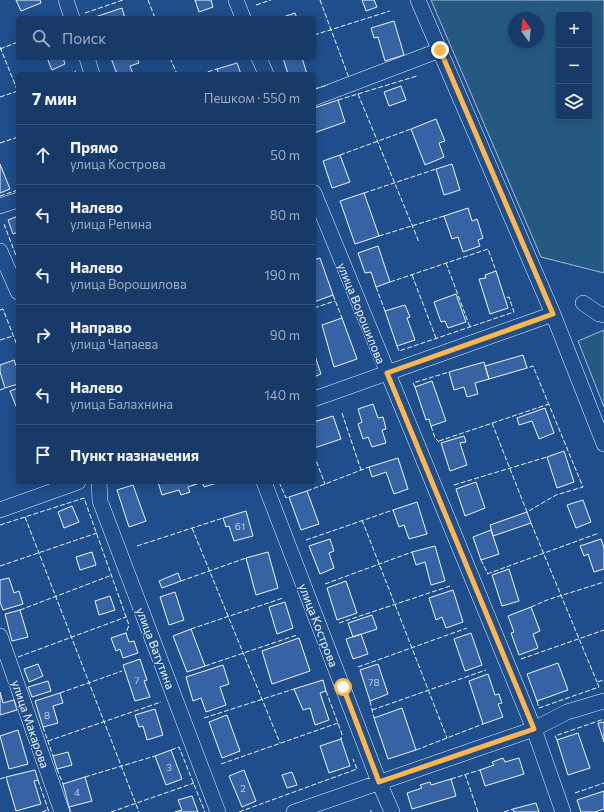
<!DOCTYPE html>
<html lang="ru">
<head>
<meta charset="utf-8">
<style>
	:root { --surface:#173a69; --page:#20416f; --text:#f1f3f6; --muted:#9eadc0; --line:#36547d }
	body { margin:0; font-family:Commissioner,sans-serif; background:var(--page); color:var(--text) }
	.controls { position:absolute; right:12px; top:12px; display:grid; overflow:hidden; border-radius:4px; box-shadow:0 2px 10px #0003 }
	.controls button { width:36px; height:36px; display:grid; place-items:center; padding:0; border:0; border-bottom:1px solid var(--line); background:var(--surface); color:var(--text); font:20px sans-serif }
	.compass { position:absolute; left:508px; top:12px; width:36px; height:36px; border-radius:50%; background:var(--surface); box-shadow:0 2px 10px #0003; rotate:345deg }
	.stop { position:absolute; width:12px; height:12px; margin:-9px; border:3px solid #ffb74d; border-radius:50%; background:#fff }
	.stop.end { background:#ffb74d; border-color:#fff; box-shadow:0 1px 4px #0008 }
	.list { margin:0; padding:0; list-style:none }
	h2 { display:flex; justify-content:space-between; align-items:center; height:52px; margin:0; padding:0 16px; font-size:17px }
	h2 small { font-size:13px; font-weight:400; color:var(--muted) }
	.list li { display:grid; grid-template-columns:26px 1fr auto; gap:12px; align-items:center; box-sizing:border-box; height:60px; padding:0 16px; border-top:1px solid var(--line) }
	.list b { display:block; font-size:15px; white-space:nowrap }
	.list p { margin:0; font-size:13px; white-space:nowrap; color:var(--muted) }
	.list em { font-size:13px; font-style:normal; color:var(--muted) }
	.icon { flex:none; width:22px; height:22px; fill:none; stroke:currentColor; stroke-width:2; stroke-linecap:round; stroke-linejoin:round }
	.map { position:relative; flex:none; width:604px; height:812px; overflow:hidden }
	.search { position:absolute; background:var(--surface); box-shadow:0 2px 10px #0003; left:16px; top:16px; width:300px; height:44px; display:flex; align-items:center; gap:10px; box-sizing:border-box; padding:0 14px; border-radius:4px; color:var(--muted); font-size:15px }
	.panel { position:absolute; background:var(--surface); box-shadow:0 2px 10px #0003; left:16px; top:72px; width:300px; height:412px; border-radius:4px }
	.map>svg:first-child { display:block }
	.green { fill:#245a82; stroke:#a8bbd7; fill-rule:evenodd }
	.building { fill:#3563a3; stroke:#f2f6ff }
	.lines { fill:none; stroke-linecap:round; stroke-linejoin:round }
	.minor-casing { stroke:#f2f6ff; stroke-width:16 }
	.minor { stroke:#1f4e8c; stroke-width:15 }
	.fence { stroke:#f2f6ff; stroke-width:1; stroke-dasharray:5 2; stroke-linecap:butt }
	.route { stroke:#ffb74d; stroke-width:5 }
	.labels { text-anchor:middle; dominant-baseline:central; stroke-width:3; stroke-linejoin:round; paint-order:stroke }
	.number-label { font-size:10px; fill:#c3d1e8 }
	.street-label { font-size:12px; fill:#f2f6ff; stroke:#1f4e8c }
</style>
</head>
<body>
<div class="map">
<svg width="604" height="812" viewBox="0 0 604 812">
	<rect width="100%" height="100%" fill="#1f4e8c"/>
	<path class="green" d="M431 0H604V273L541 257ZM559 15H589V117H559ZM514 18H538V42H514Z
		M604 330V407L578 341Z"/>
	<path class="building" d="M16 0H40L41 3 21 11Z
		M195 0H211L213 7 199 12Z
		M362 0H374L377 7 366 11Z
		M122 8 125 18H96L95 17Z
		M295 13 297 18H280Z
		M394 21 404 55 385 61 378 37 374 38 371 28Z
		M47 58H63L65 64 52 70Z
		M111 58H137L139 63 130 66 133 74H117Z
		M283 58H302L307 74H288Z
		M237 63 241 74H219L217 69Z
		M401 86 406 100 389 106 384 92Z
		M338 100 345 122 314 133V108Z
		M436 119 445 141 439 143 444 157 425 165 411 129Z
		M340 155 350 182 332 188 323 161Z
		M0 164 10 189 0 193Z
		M452 164 460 190 444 195 436 169Z
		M364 193 379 236 355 244 340 201Z
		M468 208 472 221 477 219 483 238 478 240 480 246 463 252 458 237 452 239 444 216Z
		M18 216V232L13 234 8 220Z
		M378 246 390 282 376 287 371 272 365 273 358 253Z
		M320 258 333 295 314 302V260Z
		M496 271 508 308 490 314 479 279 486 278 485 275Z
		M456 294 466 322 448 328 445 321 441 322 434 302Z
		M405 305 410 317 407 318 415 340 397 346 385 311Z
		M342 318 357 359 334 367 322 325Z
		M314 353 321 374 314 377Z
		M523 355 527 368 489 379 485 366Z
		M14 360 18 371V384L5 388 0 372V365Z
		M484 362 489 379 475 383 478 394 467 397 464 387 454 390 449 372Z
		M432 381 446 421 431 426 429 419 426 420 415 387Z
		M18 388V411L10 391Z
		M373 404 378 418 383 417 386 429 382 430 386 443 372 447 368 437 363 439 358 424 362 422 358 409Z
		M545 408 554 433 539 439 532 421 519 425 517 418Z
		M333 416 341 439 314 448V422Z
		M464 436 466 442 460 443 467 465 450 471 441 443Z
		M564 451 574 482 557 488 547 457Z
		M398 458 408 489 394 494 386 472 372 477 369 467Z
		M158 482H193L194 485 188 487 190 492 181 495 179 490 162 495Z
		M193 482H220L204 487 202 482 194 485Z
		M476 482 485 508 465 516 456 489Z
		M133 485 146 521 129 527 117 490Z
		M307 491 319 524 301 530 289 497Z
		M583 500 591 522 576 528 567 505Z
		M417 502 427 534 409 539 404 525 399 527 393 510Z
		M72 506 79 522 64 528 58 512Z
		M246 511 253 536 234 541 229 526 226 527 223 518Z
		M527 512 531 523 493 536 490 525Z
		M491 530 499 554 481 560 473 537Z
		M330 539 334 551 329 553 334 568 320 574 309 546Z
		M601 539 604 548V569L594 572 588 554 584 556 580 546Z
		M435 546 445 581 431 585 425 562 416 565 412 552Z
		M92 552 96 565 80 570 76 557Z
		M268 552 278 588 256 595 246 558Z
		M509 569 519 601 502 606 492 575Z
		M178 573 181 581 162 588 159 581Z
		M9 578 14 593 19 591 23 604 3 610 0 602V580Z
		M346 581 357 613 337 620 327 588Z
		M453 590 463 622 446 628 442 617 436 620 429 598Z
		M175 592 184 620 169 625 160 597Z
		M110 596 115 610 99 615 95 601Z
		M285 602 293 628 277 634 269 607Z
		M531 607 540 631 533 634 538 648 519 655 511 633 514 632 508 616Z
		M20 610 28 637 12 641 5 614Z
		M372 615 377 629 353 637 348 623Z
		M191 629 205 666 187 672 173 636Z
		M126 633 129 642 134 641 138 653 123 658 120 649 116 651 111 638Z
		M471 633 482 665 465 671 454 639Z
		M361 634 368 654 353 659 346 639Z
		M299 638 310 671 272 684 262 651Z
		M140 659 147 680 144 681 150 697 135 701 123 665Z
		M558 663 568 690 537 701 527 674Z
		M38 664 43 676 29 682 24 669Z
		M378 664 388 694 370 701 360 670Z
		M223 665 229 684 220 687 226 705 206 712 201 698 193 701 186 677Z
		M488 674 495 695 499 694 502 703 498 704 503 717 483 724 469 681Z
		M323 680 326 691 320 693 329 720 315 725 310 708 303 710 294 689Z
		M48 681 51 691 32 697 28 687Z
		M0 692 3 703 14 700 17 710 0 715Z
		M60 693 63 703 53 706 58 723 43 727 35 701Z
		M402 708 416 750 388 759 374 718Z
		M155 709 163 735 147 740 143 726 139 727 135 715Z
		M227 715 240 751 222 758 209 722Z
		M604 722V742L598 723Z
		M18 730 28 764 9 769 0 736Z
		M578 733 590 768 568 775 557 740Z
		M341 739 350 766 329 773 320 746Z
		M171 750 182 779 166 785 155 756Z
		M68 752 72 765 57 769 53 756Z
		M503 758 505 762 519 758 524 774 485 786 480 770 494 765 492 762Z
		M35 770 38 780 34 781 41 804 16 811 6 777Z
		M244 770 256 801 242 807 229 776Z
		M292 772 297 785 287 788 282 775Z
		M85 777 92 801 69 807 63 784Z
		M451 779 456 796 412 809 407 793 422 788 420 785 430 782 431 785Z
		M604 791V809L595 812H581L577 800Z
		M192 796 198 812H175L182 810 178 800Z
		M536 803 539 812H514L513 809Z"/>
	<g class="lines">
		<g class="minor-casing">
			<path id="minor" d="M66 0 72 18
				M236 0 243 18
				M418 0 553 314 604 444
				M87 58 92 74
				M259 58 266 74
				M314 98 440 50
				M314 193 534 729 563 812
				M0 206 18 200
				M0 251 18 292
				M583 303 599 314 604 315
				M314 399 553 314
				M99 482 100 501 218 812
				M264 482 379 782 392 812
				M0 510 78 482
				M0 636 62 812
				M294 812 534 729 567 712 604 701"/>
		</g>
		<use href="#minor" class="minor"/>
		<path class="fence" d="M148 0 155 18
			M320 0 349 78
			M256 5 271 0
			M85 13 123 0
			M314 35 390 11
			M0 47 18 92
			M0 49 18 42
			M170 58 177 74
			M68 74 76 71
			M201 74 217 69
			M314 89 328 85
			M358 94 419 242
			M0 97 18 91
			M338 100 417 76
			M0 143 18 137
			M340 155 411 129
			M364 193 436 169
			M0 196 18 190
			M4 224 18 261
			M379 236 444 216
			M446 263 470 327
			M412 275 436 338
			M390 282 488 249 496 271
			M376 287 385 311
			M333 295 342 318
			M314 308 335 301
			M0 310 3 309 18 348
			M0 340 13 336
			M397 346 399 351 514 312 509 297 505 298
			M415 387 413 383 449 372
			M0 390 5 388
			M342 413 361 470
			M492 423 527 512 556 495 583 487 533 366 527 368
			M431 426 435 438 439 442
			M439 441 549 404
			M314 455 325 484
			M279 482 286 498 289 497
			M454 485 547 457
			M307 491 369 467
			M25 517 139 812
			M362 520 447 738
			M531 523 597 682
			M0 525 84 498 129 625 126 633
			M192 528 280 743
			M306 540 393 510
			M137 546 223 518
			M481 560 488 574
			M0 566 97 533
			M487 574 599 533
			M181 581 246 558
			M325 584 412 552
			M531 607 547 600 604 582
			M20 610 112 575
			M339 623 450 586
			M191 629 283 598
			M18 657 126 617
			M521 659 604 630
			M205 666 297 635
			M358 667 467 628
			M326 691 342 734 341 739
			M60 693 122 671
			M370 701 374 718
			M537 701 539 708 599 687 597 682 604 680
			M372 710 486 670
			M204 718 294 689
			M43 727 53 756
			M557 740 555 736 604 719
			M48 741 161 702
			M171 750 179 747 205 812
			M416 750 483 724
			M221 764 338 723
			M57 769 63 784
			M465 774 478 812
			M85 777 155 756
			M0 779 6 777
			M451 779 480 770
			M38 780 49 812
			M575 793 604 783
			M69 807 71 812
			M371 810V812
			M42 812 48 810
			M111 812 194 783
			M239 812 357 769 353 759
			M504 812 513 809"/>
	</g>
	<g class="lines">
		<path class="route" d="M343 687 379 782 534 729 387 373 553 314 440 50"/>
	</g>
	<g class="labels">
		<g class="number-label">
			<text x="240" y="526">61</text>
			<text x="137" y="680">7</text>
			<text x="374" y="682">78</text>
			<text x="47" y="715">8</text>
			<text x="169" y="767">3</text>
			<text x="243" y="788">2</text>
			<text x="77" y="792">4</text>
		</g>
		<g class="street-label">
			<text transform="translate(362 313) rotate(68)">улица Ворошилова</text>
			<text transform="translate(319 625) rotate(69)">улица Кострова</text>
			<text transform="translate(156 648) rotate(69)">улица Ватутина</text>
			<text transform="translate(31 724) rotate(71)">улица Макарова</text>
		</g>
	</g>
</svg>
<div class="controls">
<button>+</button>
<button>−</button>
<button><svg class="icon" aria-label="layers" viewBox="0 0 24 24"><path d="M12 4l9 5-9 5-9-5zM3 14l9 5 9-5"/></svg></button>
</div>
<svg class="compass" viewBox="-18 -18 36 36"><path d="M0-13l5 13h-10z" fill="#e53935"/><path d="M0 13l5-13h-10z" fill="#9eadc0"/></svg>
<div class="stop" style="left:343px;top:687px"></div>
<div class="stop end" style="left:440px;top:50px"></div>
<div class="search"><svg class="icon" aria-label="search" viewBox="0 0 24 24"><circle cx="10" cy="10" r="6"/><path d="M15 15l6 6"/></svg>Поиск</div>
<section class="panel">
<h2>7 мин<small>Пешком · 550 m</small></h2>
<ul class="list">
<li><svg class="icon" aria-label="ahead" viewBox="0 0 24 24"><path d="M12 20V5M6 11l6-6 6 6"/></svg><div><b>Прямо</b><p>улица Кострова</p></div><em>50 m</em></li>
<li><svg class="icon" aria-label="left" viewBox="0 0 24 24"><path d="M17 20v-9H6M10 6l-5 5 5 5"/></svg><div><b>Налево</b><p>улица Репина</p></div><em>80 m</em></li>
<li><svg class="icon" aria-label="left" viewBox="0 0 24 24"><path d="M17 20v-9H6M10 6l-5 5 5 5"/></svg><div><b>Налево</b><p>улица Ворошилова</p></div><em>190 m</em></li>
<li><svg class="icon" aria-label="right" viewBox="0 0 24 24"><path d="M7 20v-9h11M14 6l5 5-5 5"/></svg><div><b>Направо</b><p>улица Чапаева</p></div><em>90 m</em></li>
<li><svg class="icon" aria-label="left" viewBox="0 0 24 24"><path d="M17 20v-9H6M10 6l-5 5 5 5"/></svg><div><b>Налево</b><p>улица Балахнина</p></div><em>140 m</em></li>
<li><svg class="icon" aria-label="arrive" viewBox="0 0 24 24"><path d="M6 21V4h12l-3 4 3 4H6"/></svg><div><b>Пункт назначения</b></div></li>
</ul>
</section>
</div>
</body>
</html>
